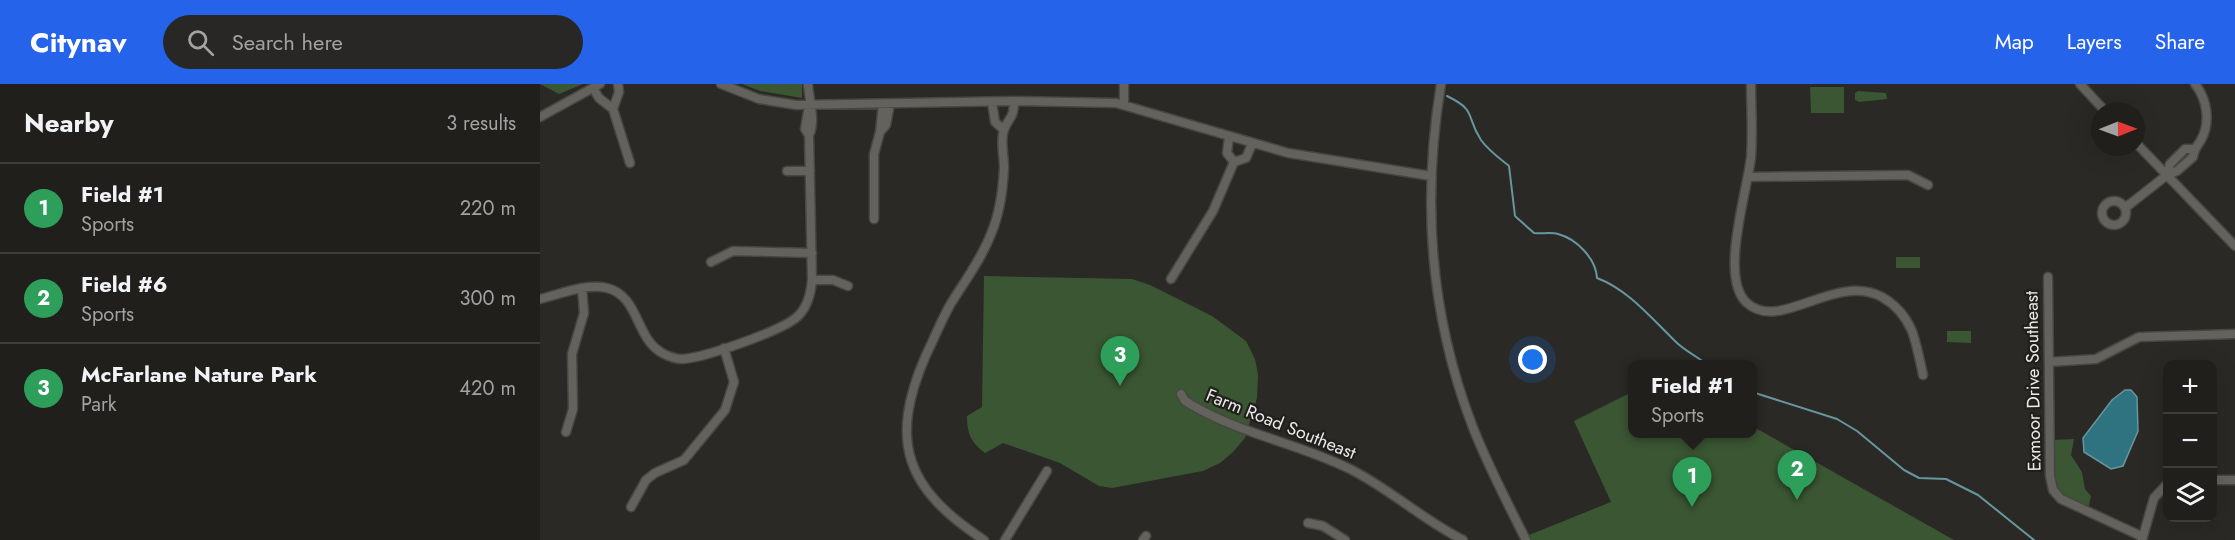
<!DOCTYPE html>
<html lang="en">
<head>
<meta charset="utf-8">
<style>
	:root { --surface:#201f1c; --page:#282725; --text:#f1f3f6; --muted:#a2a2a3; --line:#3d3d3b; --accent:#2563eb }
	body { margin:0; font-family:Jost,sans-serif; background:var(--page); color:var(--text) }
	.controls { position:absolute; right:18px; bottom:18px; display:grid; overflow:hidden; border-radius:12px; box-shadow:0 6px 24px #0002 }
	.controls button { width:54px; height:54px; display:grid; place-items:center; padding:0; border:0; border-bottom:2px solid var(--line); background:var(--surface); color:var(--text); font:30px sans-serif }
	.compass { position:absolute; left:1551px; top:18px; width:54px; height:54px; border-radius:50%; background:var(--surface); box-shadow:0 6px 24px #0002; rotate:89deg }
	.you { position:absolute; left:993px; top:276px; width:21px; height:21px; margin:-15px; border:4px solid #fff; border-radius:50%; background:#1a73e8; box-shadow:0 0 0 9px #1a73e833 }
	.badge { display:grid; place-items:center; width:39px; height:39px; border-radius:50%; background:var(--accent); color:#fff; font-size:20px; font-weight:700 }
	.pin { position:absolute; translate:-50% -50px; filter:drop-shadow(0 2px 3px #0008) }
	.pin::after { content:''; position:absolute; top:32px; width:21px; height:18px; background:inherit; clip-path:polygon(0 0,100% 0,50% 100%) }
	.popup { position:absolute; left:1088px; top:276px; width:129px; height:78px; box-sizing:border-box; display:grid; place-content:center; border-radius:12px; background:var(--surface); filter:drop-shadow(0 2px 4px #0005); font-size:20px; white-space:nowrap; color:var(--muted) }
	.popup b { font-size:22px; color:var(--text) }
	.popup::after { content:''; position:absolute; left:50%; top:100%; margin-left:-12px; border:12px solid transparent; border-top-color:var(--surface) }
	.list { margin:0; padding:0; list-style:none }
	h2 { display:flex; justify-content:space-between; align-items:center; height:78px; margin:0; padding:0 24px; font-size:26px }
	h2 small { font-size:20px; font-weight:400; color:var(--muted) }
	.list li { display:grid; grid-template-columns:39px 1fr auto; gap:18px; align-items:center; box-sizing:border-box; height:90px; padding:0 24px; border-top:2px solid var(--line) }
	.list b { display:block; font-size:22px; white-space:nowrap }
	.list p { margin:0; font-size:20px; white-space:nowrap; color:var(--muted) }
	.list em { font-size:20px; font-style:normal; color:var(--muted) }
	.icon { flex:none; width:33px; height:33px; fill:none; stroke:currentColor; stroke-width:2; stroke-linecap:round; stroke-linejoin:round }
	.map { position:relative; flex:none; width:1695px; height:456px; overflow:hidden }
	header { display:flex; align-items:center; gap:36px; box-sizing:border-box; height:84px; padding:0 30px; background:var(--accent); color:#fff }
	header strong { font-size:28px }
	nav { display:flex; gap:33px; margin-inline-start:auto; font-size:21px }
	.search { width:420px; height:54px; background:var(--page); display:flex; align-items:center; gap:15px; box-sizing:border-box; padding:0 21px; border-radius:33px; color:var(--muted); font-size:22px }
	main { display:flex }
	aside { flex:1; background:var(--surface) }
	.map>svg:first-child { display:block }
	.green { fill:#3b5633 }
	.water { fill:#2f7280; stroke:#67969f; stroke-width:1.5 }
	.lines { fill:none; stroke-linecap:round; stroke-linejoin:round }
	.stream { stroke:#67969f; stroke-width:2 }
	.minor-casing { stroke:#464642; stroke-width:11 }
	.minor { stroke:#63625d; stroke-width:8 }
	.labels { text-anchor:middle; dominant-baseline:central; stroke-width:4.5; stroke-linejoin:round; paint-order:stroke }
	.street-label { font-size:18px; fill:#ebeae8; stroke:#201f1b }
</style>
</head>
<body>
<header>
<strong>Citynav</strong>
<div class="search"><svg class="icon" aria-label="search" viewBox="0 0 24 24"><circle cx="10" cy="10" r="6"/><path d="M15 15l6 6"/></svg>Search here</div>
<nav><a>Map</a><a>Layers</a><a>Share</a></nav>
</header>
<main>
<aside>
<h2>Nearby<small>3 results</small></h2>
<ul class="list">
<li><span class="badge" style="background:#2e9e5b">1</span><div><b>Field #1</b><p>Sports</p></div><em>220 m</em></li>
<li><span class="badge" style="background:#2e9e5b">2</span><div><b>Field #6</b><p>Sports</p></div><em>300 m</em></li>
<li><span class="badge" style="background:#2e9e5b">3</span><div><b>McFarlane Nature Park</b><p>Park</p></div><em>420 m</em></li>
</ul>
</aside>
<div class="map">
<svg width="1695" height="456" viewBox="0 0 1695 456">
	<rect width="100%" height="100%" fill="#2a2925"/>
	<path class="green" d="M0 0H43L19 10Z
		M202 0H262V14L220 7Z
		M1270 3H1304V29H1271Z
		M1318 7 1346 9 1347 15 1319 18 1315 16V9Z
		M1356 173H1380V184H1356Z
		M444 192 592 195 610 201 672 232 706 257 715 275 718 291 717 314 705 354 693 368 680 379 663 387 572 404 559 402 520 379 463 359 445 369C431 358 427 350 427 332L442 323Z
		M1407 247H1431V259L1407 258Z
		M1092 308V350H1212V342L1414 456H991L989 451 1071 418 1034 337Z
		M1534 355 1531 371 1542 388 1545 405 1551 412 1548 425C1505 403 1513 401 1512 356Z"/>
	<path class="water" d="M1585 306H1591L1597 313 1598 347 1583 382 1571 385 1544 368 1543 354 1572 316Z"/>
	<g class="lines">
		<path class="stream" d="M907 12C938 27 925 32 941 56 948 66 959 74 969 82L975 132 994 149C1001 150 1011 148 1018 150 1037 155 1056 175 1057 194 1089 206 1112 235 1136 258 1145 267 1157 272 1166 280
			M1212 308 1297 335 1317 347 1364 386 1379 394 1406 395 1438 411 1494 456"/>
		<g class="minor-casing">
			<path id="minor" d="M181 0 219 15 256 21 474 17 576 19 748 69 891 92
				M901 0C882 115 890 231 932 341 947 380 967 418 986 456
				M1211 0C1211 24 1213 49 1211 73 1207 109 1179 194 1207 219 1240 249 1295 188 1342 213 1356 221 1366 233 1372 247 1377 261 1380 277 1383 291
				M1540 0 1565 27
				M53 4 59 14 73 25 90 79
				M452 18 455 38 464 46
				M584 21V0
				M269 22 265 45 269 51
				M73 25 79 8 78 0
				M0 33 60 0
				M340 48 346 41 350 20
				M689 53 687 69 694 78
				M1596 59 1695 162
				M694 78 706 74 712 60
				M247 87H270
				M1627 91 1630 80 1645 65H1654
				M1208 93 1368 91 1388 101
				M1562 129a12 12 0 1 1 24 0a12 12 0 1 1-24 0Z
				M1585 124 1627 91 1637 87 1653 73C1654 64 1657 63 1661 56 1671 38 1667 15 1655 0
				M334 135V70L340 48 343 20
				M171 178 193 167 272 169
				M1508 193 1510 392 1513 406 1521 415 1603 453
				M631 195 673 127 694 78
				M272 196H293L308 202
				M0 215C21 210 45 199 67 204 100 212 95 256 124 270 130 273 136 275 142 275 164 274 241 247 257 233 268 223 271 209 272 196L269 51C276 37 269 16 268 0
				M1509 278 1556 275 1599 253 1695 250
				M641 310 645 317C698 350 755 358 810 385 850 405 883 436 923 456
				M26 348 33 325 32 270 44 229 42 204
				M1672 396H1695
				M91 423 106 396 115 389 144 376 185 326 194 298 184 264
				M768 439 783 442 805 456
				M444 456C366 405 348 358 386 271 394 255 401 237 410 221 424 198 441 176 451 150 460 129 463 106 464 83 464 72 460 56 464 46 468 33 474 36 474 17
				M465 456 507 387
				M603 456 606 452
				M1602 456 1614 414 1628 399"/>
		</g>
		<use href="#minor" class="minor"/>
	</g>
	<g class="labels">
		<g class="street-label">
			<text transform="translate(1493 297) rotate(-91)">Exmoor Drive Southeast</text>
			<text transform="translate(741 340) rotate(22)">Farm Road Southeast</text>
		</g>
	</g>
</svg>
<div class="controls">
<button>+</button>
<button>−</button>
<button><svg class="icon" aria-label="layers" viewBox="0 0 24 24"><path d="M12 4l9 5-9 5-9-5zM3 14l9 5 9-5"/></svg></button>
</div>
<svg class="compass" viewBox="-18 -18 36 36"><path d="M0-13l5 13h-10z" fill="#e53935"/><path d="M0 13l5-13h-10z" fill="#a2a2a3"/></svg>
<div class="you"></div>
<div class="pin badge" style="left:1152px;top:423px;background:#2e9e5b">1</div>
<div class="popup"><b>Field #1</b>Sports</div>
<div class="pin badge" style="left:1257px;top:416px;background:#2e9e5b">2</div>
<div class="pin badge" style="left:580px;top:302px;background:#2e9e5b">3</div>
</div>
</main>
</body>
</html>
